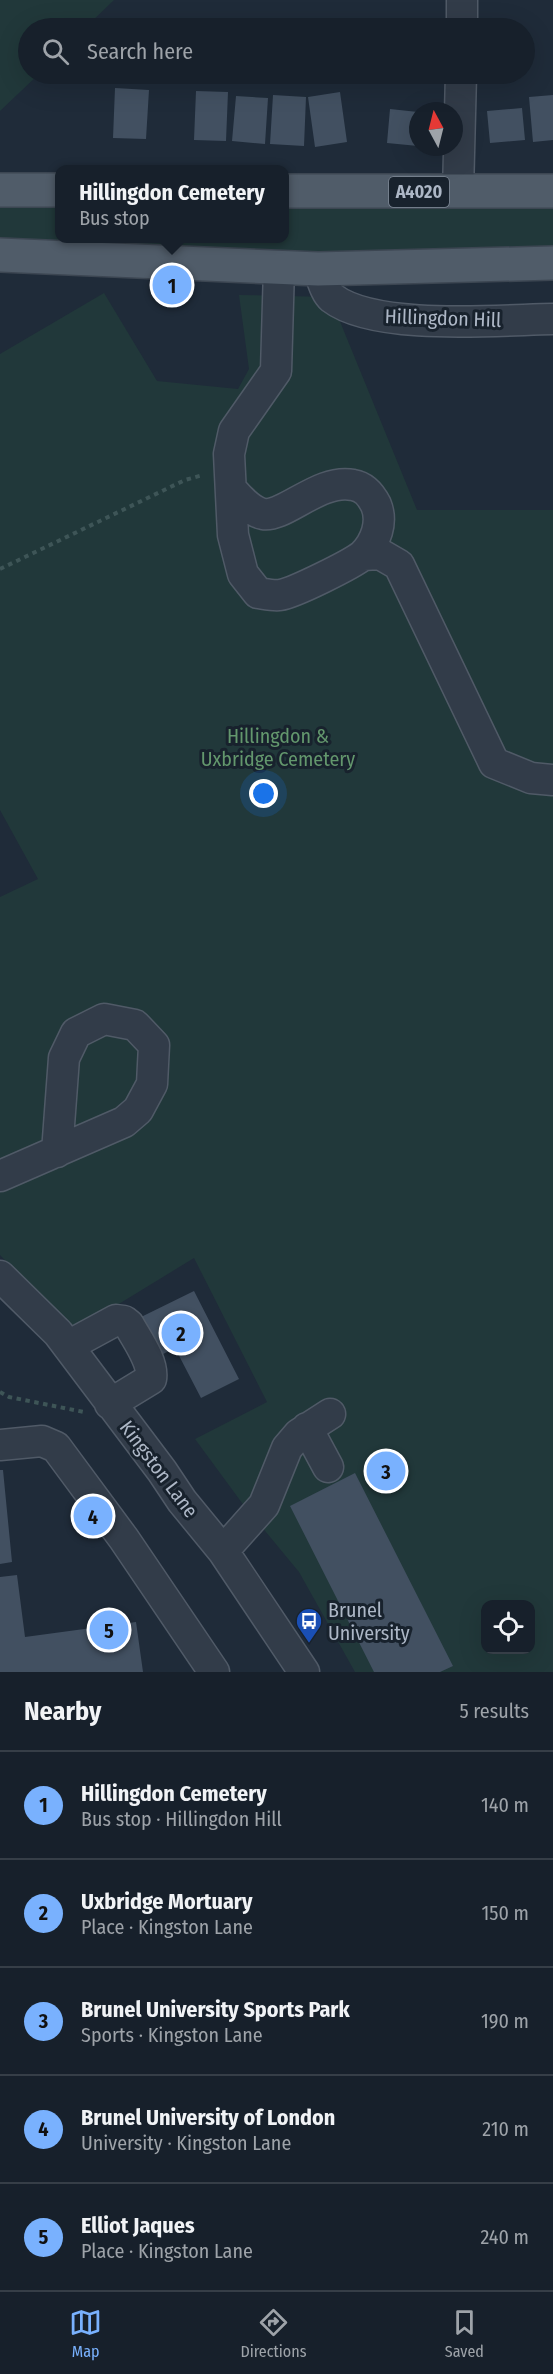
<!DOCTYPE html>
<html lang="en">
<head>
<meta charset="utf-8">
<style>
	:root { --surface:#17202b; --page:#242d37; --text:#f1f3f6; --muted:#9ea3a9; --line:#363e47; --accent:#79b1fe }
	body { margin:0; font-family:"Fira Sans Condensed",sans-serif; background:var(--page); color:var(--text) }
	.controls { position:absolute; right:18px; bottom:18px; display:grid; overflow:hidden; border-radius:12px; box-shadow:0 6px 24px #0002 }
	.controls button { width:54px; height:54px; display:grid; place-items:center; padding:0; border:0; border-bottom:2px solid var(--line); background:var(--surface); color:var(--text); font:30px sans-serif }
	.compass { position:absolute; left:409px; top:102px; width:54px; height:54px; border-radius:50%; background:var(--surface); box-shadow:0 6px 24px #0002; rotate:353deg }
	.you { position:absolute; left:264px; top:794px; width:21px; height:21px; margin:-15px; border:4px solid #fff; border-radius:50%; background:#1a73e8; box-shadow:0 0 0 9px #1a73e833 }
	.badge { display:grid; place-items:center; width:39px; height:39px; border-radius:50%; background:var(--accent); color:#111; font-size:20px; font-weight:700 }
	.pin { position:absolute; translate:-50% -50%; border:3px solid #fff; box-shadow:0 2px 6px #0006 }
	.popup { position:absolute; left:55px; top:165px; width:234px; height:78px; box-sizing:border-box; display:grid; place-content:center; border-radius:12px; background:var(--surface); filter:drop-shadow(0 2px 4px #0005); font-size:20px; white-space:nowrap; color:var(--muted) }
	.popup b { font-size:22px; color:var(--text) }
	.popup::after { content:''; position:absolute; left:50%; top:100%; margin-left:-12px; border:12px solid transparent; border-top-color:var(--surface) }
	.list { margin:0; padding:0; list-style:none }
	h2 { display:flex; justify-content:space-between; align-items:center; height:78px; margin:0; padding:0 24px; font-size:26px }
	h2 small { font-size:20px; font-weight:400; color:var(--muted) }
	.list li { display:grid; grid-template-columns:39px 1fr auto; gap:18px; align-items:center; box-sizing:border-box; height:108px; padding:0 24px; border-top:2px solid var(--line) }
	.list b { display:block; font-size:22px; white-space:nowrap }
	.list p { margin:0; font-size:20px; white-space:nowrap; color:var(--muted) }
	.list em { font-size:20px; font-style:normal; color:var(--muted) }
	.icon { flex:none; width:33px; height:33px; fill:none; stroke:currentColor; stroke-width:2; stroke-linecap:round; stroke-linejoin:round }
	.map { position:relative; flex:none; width:553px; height:1672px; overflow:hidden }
	.search { position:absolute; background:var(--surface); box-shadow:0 6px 24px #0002; left:18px; right:18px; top:18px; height:66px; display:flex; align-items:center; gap:15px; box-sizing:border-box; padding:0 21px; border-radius:33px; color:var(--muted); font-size:22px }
	.sheet { height:618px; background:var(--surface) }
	nav { display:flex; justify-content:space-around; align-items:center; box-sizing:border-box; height:84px; border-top:2px solid var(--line); background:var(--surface); font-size:16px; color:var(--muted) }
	nav a { display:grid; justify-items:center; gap:3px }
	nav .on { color:var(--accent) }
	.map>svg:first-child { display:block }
	.green { fill:#21383a; fill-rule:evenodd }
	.building { fill:#425061 }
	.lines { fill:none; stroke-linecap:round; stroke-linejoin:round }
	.minor-casing { stroke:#505a67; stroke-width:33 }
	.major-casing { stroke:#3c4652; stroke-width:36 }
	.path { stroke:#3e5557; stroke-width:4; stroke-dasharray:4.5 4.5; stroke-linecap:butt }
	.minor { stroke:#323c49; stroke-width:30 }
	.major { stroke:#505c69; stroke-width:33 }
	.labels { text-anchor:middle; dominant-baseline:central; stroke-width:6; stroke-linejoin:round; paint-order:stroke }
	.shield { fill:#18222d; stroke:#808a98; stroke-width:1.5 }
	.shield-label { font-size:18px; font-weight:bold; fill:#adb7c6 }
	.street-label { font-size:20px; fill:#adb7c6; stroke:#18222d }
	.park-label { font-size:20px; fill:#63976d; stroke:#18222d }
	.poi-label { font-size:20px; fill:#adb7c6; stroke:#18222d; text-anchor:start }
</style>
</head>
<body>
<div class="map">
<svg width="553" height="1672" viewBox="0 0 553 1672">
	<rect width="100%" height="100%" fill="#1f2b39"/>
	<path class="green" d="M0 0H114L85 28H28V74H39L0 111Z
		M0 190H59L60 238H284L285 191H553V263L0 255Z
		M104 293 157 381 238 389 249 369 239 295 330 297 417 510H553V1672H355L299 1572 242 1503 195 1439 267 1402 194 1258 73 1332 0 1255V897L38 879 0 810V354ZM486 1604H530V1650H486Z"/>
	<path class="building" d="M115 88 149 90 146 139 113 138Z
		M196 91 228 92 226 141 194 140Z
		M340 92 347 142 315 147 308 97Z
		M273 95 306 97 304 146 270 144Z
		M553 95V140L533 142 529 97Z
		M236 96 268 98 265 144 232 141Z
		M522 108 525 140 490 143 487 111Z
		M390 109 418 112V146L387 143Z
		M194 1291 239 1379 201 1398 175 1348 159 1356 139 1318Z
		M0 1470H3L12 1562 0 1564Z
		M355 1473 453 1666 440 1672H374L290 1506Z
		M17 1575 25 1637 136 1622 143 1672H0V1577Z"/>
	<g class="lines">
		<g class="minor-casing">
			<path id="minor" d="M462 28V0
				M458 192 461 74
				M318 269C322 278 325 292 332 298 375 331 498 320 553 319
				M231 489C240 499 250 511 263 514 284 518 320 478 353 485 365 487 371 495 376 505 383 522 376 542 363 555 352 564 294 593 280 595 274 596 265 594 258 593L243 574 233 535 229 454 234 431 276 371 279 268
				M363 555 380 554 399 565 494 763 531 778 553 780
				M0 1176 124 1122 138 1110 152 1084 154 1045 135 1025 104 1019 76 1033 64 1058 57 1152
				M0 1276 58 1333 162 1471 182 1501 223 1551 304 1672
				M68 1346 116 1320 124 1321 129 1325C137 1340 154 1362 151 1379L110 1404
				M307 1428 328 1467
				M0 1445 42 1441 56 1447 124 1539 214 1672
				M223 1551 264 1505 287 1448 299 1434 330 1414"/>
		</g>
		<g class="major-casing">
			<path id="major" d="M0 190H60
				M284 191H553
				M0 255 318 269 553 263"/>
		</g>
		<path class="path" d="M79 169 118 170
			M0 569 185 480 203 475
			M0 1392 9 1397 84 1412"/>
		<use href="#minor" class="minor"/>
		<use href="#major" class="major"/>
	</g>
	<defs>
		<g id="bus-pin" transform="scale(1.35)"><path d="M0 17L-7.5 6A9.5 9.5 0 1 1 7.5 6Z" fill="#1a4fb4" stroke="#18222d"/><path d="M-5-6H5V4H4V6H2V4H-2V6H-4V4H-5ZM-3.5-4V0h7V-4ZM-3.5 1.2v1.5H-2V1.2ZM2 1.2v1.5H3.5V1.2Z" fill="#fff"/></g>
	</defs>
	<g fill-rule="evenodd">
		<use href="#bus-pin" x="309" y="1621"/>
	</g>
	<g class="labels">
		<rect class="shield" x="389" y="177" width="60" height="30" rx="4.5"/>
		<g class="shield-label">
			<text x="419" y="192">A4020</text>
		</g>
		<g class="street-label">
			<text transform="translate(443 318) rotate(2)">Hillingdon Hill</text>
			<text transform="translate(159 1469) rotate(53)">Kingston Lane</text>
		</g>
		<g class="park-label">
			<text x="278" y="736">Hillingdon &amp;<tspan x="278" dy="23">Uxbridge Cemetery</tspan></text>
		</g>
		<g class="poi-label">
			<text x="328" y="1610">Brunel<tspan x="328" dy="23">University</tspan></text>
		</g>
	</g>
</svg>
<div class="controls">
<button><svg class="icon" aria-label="locate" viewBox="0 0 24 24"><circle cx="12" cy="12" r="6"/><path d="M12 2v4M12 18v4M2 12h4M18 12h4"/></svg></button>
</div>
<svg class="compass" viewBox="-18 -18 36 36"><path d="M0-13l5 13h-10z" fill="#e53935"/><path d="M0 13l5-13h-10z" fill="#9ea3a9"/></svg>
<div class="you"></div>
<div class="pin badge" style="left:172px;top:285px">1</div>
<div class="popup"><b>Hillingdon Cemetery</b>Bus stop</div>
<div class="pin badge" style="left:181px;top:1333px">2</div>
<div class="pin badge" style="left:386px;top:1471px">3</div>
<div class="pin badge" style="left:93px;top:1516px">4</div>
<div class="pin badge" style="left:109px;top:1630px">5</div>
<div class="search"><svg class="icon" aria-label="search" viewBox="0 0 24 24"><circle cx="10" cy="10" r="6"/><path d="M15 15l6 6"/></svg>Search here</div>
</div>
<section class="sheet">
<h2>Nearby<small>5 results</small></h2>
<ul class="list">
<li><span class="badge">1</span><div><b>Hillingdon Cemetery</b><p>Bus stop · Hillingdon Hill</p></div><em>140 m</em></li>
<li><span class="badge">2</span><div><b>Uxbridge Mortuary</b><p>Place · Kingston Lane</p></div><em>150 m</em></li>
<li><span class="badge">3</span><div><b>Brunel University Sports Park</b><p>Sports · Kingston Lane</p></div><em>190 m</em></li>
<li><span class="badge">4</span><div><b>Brunel University of London</b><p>University · Kingston Lane</p></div><em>210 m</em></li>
<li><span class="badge">5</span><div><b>Elliot Jaques</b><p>Place · Kingston Lane</p></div><em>240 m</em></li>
</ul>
</section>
<nav>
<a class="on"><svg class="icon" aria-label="map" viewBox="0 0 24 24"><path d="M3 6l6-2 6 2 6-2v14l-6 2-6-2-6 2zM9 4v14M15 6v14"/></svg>Map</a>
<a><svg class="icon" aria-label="directions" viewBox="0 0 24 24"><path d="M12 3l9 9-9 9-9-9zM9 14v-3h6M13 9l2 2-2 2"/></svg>Directions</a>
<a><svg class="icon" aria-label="saved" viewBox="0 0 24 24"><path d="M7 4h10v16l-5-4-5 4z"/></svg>Saved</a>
</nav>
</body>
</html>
